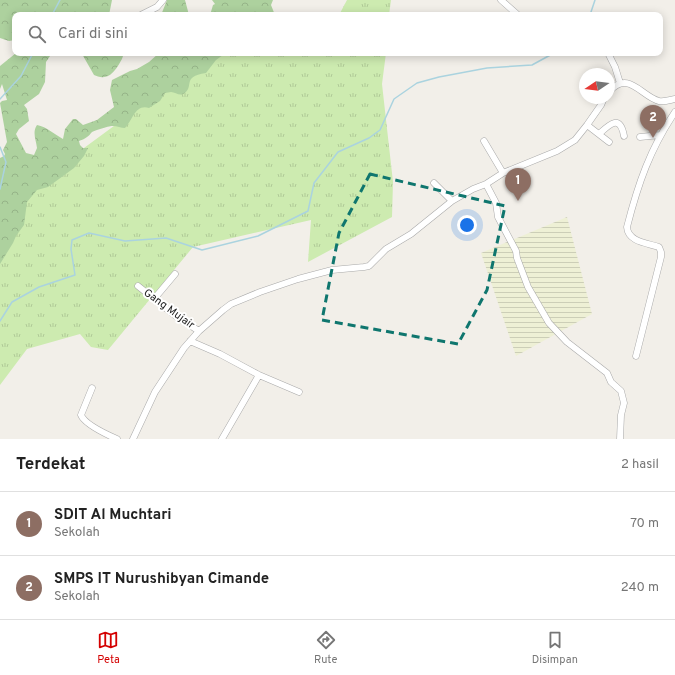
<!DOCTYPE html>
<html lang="id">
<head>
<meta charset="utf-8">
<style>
	:root { --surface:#fff; --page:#f2f2f2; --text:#222; --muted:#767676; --line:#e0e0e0; --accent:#d40000 }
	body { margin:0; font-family:Overpass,sans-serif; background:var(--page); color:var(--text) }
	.compass { position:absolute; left:579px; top:68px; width:36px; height:36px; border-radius:50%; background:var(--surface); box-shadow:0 2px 10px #0003; rotate:257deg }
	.you { position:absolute; left:467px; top:225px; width:14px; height:14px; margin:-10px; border:3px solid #fff; border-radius:50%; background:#1a73e8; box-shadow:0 0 0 6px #1a73e833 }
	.badge { display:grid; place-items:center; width:26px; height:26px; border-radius:50%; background:var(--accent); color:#fff; font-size:13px; font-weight:700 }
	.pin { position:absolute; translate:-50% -33px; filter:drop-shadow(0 1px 2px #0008) }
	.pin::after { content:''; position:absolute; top:21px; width:14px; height:12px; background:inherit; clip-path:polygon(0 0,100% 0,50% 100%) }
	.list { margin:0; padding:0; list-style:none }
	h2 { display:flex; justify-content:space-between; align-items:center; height:52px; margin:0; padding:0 16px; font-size:17px }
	h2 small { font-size:13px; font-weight:400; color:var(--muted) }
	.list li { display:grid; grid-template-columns:26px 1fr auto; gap:12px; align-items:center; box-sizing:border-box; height:64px; padding:0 16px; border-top:1px solid var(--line) }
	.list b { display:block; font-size:15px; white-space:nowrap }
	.list p { margin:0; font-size:13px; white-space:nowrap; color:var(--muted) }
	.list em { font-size:13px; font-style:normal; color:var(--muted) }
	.icon { flex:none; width:22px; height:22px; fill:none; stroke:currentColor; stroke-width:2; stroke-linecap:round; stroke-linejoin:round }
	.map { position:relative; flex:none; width:675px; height:439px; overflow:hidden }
	.search { position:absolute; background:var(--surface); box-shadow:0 2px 10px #0003; left:12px; right:12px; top:12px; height:44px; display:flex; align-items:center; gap:10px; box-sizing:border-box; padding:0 14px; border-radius:8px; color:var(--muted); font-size:15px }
	.sheet { height:180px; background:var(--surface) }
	nav { display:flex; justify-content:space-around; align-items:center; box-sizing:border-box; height:56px; border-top:1px solid var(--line); background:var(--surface); font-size:11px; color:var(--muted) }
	nav a { display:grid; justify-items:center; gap:2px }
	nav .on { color:var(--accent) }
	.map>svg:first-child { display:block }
	.farmland { fill:url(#farmland-rules) }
	.grass { fill:url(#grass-tufts) }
	.forest { fill:url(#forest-crowns) }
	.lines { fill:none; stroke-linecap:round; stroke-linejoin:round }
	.stream { stroke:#aad3df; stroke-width:1.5 }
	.street-casing { stroke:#a9a9a9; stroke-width:7 }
	.street { stroke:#fff; stroke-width:6 }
	.marked { fill:none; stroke:#0f766e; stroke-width:3; stroke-dasharray:8 5; stroke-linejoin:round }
	.labels { text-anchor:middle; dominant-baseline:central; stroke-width:4; stroke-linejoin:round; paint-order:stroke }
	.street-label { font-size:11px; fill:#222; stroke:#fff }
</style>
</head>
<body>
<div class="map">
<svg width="675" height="439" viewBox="0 0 675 439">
	<defs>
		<pattern id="farmland-rules" width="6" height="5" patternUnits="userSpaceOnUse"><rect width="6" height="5" fill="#eef0d5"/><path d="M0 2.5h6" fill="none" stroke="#ccceb7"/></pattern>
		<pattern id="grass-tufts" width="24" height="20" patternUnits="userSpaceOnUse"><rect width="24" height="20" fill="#cdebb0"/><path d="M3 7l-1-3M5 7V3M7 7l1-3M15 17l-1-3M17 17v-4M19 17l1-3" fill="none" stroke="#b0c997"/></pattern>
		<pattern id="forest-crowns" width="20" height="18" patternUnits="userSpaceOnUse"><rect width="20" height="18" fill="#add19e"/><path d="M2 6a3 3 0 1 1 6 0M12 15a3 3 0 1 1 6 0" fill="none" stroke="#95b388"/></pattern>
	</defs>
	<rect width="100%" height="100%" fill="#f2efe9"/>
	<path class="farmland" d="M567 217 592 314 516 356 481 253Z"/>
	<path class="grass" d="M347 0H391L389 15H339Z
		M221 53H386L382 84 393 182 392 217 308 262 311 220 193 247 108 350 91 347 80 334 27 349 0 385V166L35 184 152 98Z"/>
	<path class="forest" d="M0 0H112L109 15H15V40L9 41 0 38Z
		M167 0H185L189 15H161Z
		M212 0H273L271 5 275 15H210L213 5 215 4Z
		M16 53H52L46 62 45 82 39 94 24 105 27 109 29 121 19 129 16 134 26 153 34 155 37 148C36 140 32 132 37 125 47 127 54 134 63 139L65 129 73 119H76L83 125 97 120 114 107 110 90 112 80 130 71 137 69 149 62 159 53H242L235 56 223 55 216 60 206 73C180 77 196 87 183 94 179 96 175 92 171 92 169 92 167 93 165 93L160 101 149 108C135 104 133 120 125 128 121 128 117 126 113 126 111 125 93 131 92 132 90 134 89 136 87 137 85 139 81 140 79 141L80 145 83 148H88L84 156 74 168 48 187 37 190 27 202 24 225 16 236 13 243 0 264V158L4 156 5 154 3 150 7 142 0 103 2 101 7 100 2 84 0 89V66Z
		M80 53H124C122 61 113 77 104 77 101 78 97 76 94 75L82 54Z"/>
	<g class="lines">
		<path class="stream" d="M52 15 60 0
			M590 15 595 0
			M0 99 21 76 33 53
			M0 147 6 162 0 189
			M0 321 12 302 39 287 75 275 71 249 72 240 89 233 125 241 166 238 202 250 258 236 308 211 314 183 338 152 369 138 380 130 394 99 417 83 439 77 487 68 532 65 554 53"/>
		<g class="street-casing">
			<path id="street" d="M501 0 518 15
				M141 15 157 7 163 0
				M608 53 615 67 620 83
				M609 92C628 69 642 97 659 101 664 102 670 100 675 99
				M587 125 609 142
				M599 134C610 124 620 114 624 136
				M640 137 660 135
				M484 141 503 173
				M434 183 452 201
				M486 184 496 203 498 217 516 251 517 258 528 287 549 323 567 342 607 373 611 382 621 391 624 403 621 415 620 439
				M138 286 177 317 199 331
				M154 299 175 274
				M190 341 220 354 259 375 299 392
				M636 356 661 257V252L659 247C647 243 628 242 627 227 638 184 650 149 675 112
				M92 388 81 415C85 425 108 435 117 439
				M133 439 155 392 184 348 199 331 223 310 231 304 260 292 298 279 332 270 364 267 369 266 386 249 411 234 452 201 473 189 486 184 503 173 557 151 575 140 587 125 601 105 604 98
				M222 439 259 375"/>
		</g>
		<use href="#street" class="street"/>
	</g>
	<path class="marked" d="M370 174 505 206 487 290 458 344 322 320 339 233Z"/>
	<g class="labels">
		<g class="street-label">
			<text transform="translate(169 309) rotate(36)">Gang Mujair</text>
		</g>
	</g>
</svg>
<svg class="compass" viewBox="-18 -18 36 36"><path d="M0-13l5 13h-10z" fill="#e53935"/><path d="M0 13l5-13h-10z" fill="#767676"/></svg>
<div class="you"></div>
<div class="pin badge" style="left:518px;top:201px;background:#8d6e63">1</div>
<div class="pin badge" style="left:653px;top:138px;background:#8d6e63">2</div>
<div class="search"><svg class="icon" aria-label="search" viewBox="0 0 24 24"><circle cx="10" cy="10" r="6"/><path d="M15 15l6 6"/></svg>Cari di sini</div>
</div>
<section class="sheet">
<h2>Terdekat<small>2 hasil</small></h2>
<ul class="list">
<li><span class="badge" style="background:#8d6e63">1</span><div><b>SDIT Al Muchtari</b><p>Sekolah</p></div><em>70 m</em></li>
<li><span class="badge" style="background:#8d6e63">2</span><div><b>SMPS IT Nurushibyan Cimande</b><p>Sekolah</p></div><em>240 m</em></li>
</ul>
</section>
<nav>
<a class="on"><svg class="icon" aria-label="map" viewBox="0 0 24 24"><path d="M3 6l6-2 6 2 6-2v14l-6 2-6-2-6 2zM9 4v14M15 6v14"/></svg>Peta</a>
<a><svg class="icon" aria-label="directions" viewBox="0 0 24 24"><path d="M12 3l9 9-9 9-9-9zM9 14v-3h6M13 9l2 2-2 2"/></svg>Rute</a>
<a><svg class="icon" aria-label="saved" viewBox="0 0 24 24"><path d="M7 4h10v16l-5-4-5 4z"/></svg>Disimpan</a>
</nav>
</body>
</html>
